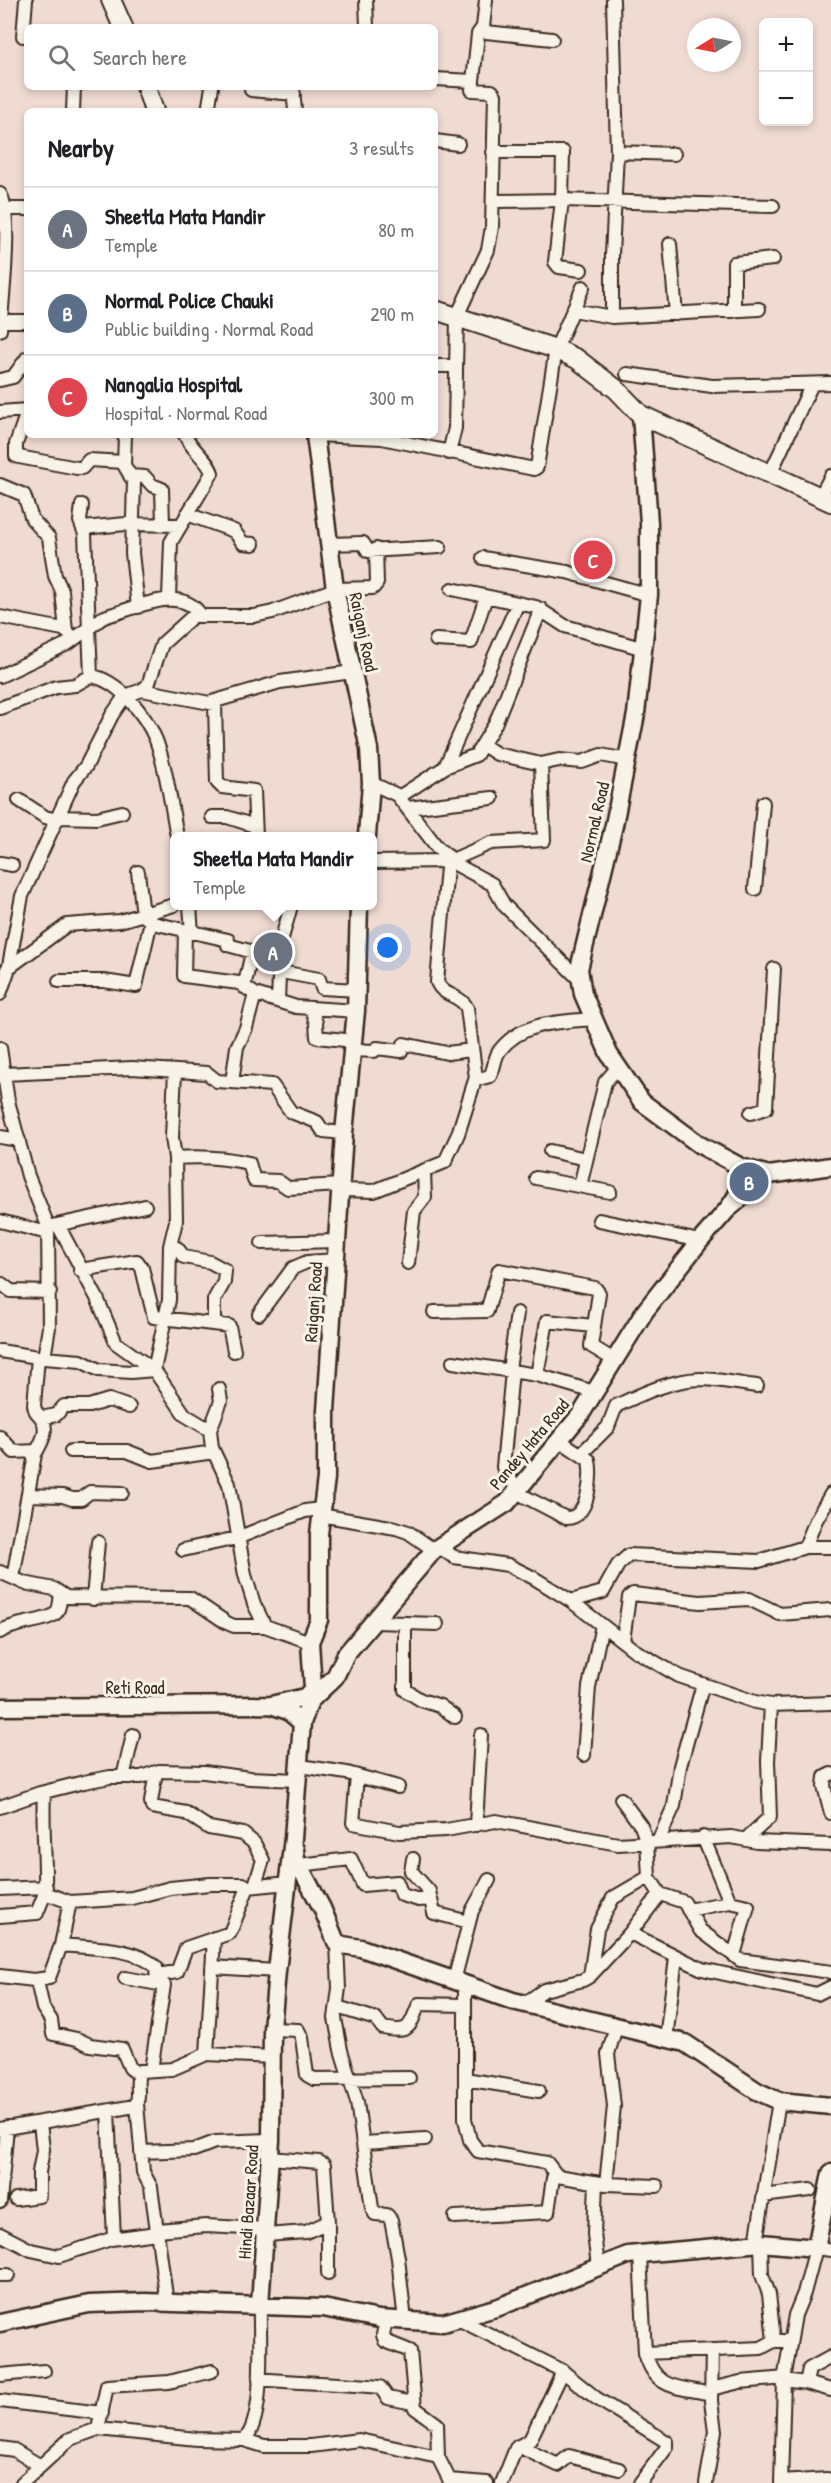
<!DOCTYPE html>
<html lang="en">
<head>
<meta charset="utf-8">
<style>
	:root { --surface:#fff; --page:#f2f2f2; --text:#202124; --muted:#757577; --line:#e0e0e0; --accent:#3b2a1e }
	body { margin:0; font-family:"Patrick Hand",sans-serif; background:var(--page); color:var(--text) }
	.controls { position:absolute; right:18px; top:18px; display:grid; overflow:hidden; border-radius:9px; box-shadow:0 3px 9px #0003 }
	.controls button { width:54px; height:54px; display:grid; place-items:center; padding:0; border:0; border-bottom:2px solid var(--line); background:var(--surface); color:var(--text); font:30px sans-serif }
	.compass { position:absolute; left:687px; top:18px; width:54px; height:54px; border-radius:50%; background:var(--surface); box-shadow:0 3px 9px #0003; rotate:260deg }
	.you { position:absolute; left:388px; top:948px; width:21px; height:21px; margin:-15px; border:4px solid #fff; border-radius:50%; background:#1a73e8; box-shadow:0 0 0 9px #1a73e833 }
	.badge { display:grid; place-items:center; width:39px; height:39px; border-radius:50%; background:var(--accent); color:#fff; font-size:20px; font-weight:700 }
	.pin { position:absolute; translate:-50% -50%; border:3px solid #fff; box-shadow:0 2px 6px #0006 }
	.popup { position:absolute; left:170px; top:832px; width:207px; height:78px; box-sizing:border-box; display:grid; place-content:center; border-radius:9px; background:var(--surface); filter:drop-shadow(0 2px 4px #0005); font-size:20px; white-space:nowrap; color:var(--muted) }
	.popup b { font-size:22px; color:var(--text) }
	.popup::after { content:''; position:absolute; left:50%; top:100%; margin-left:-12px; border:12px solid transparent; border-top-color:var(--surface) }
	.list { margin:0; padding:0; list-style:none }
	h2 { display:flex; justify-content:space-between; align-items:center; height:78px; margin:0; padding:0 24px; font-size:26px }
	h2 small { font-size:20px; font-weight:400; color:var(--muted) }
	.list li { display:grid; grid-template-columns:39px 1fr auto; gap:18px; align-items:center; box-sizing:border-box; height:84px; padding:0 24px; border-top:2px solid var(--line) }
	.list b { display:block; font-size:22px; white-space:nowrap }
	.list p { margin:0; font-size:20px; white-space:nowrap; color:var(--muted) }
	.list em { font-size:20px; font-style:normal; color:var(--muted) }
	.icon { flex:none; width:33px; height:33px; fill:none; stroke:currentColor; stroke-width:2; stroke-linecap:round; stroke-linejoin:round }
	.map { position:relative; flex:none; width:831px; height:2483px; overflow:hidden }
	.search { position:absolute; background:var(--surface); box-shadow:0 3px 9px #0003; left:24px; top:24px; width:414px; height:66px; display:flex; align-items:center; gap:15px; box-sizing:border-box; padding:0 21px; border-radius:9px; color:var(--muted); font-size:22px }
	.panel { position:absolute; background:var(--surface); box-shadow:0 3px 9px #0003; left:24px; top:108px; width:414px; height:330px; border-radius:9px }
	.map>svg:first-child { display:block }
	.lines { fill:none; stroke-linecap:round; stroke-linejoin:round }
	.street-casing { stroke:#3b2a1e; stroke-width:16 }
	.secondary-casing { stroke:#3b2a1e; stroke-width:21 }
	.primary-casing { stroke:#3b2a1e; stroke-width:22 }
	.street { stroke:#f7f3e8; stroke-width:12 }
	.secondary { stroke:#f7f3e8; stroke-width:16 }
	.primary { stroke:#f7f3e8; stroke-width:18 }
	.labels { text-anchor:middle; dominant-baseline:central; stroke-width:6; stroke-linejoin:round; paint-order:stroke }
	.street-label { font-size:18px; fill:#3b2a1e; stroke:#f7f3e8 }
</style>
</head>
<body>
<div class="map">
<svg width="831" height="2483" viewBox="0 0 831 2483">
	<rect width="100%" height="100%" fill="#f0dbd2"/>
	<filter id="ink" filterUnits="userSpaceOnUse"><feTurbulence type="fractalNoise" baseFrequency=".0167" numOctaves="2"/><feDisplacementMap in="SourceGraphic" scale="12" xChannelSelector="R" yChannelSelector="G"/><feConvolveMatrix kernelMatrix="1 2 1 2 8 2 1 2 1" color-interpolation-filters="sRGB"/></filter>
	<g filter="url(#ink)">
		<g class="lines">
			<g class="street-casing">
				<path id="street" d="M366 0 367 27
					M486 0 483 27 486 32 552 39
					M613 0 617 152 674 154
					M23 36 26 0
					M435 79 473 81 472 90 492 91 495 95 492 227 488 250 457 316 455 428 449 453
					M473 81 478 34 483 27
					M293 88 295 111
					M251 90 294 94
					M73 111 74 87
					M208 111 212 87
					M435 141 458 144
					M493 152H563L562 200 555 262 559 267 581 270
					M0 194C13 210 2 305 0 330
					M493 201 562 200 773 206
					M5 209H27
					M670 244 676 314
					M573 310 612 317 759 309
					M734 311V263L773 259
					M612 317V255L617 152
					M0 321H27
					M435 366H456
					M627 374 712 386 831 383
					M0 380 13 377 27 358
					M0 412 27 410
					M27 412 16 444V456L19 457 77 468H82L89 460 124 462
					M125 435 124 465 134 482 132 553 138 607
					M315 435 382 438 534 469 537 467 556 349 583 287
					M770 474 812 384
					M130 476 145 477 152 485 162 489 163 524
					M0 485 24 495 32 519 49 538 55 576 62 591 66 631
					M820 497 831 476
					M82 505 80 521 85 534 91 676
					M187 514 234 531 243 543 253 544
					M83 528 126 524 180 525
					M328 544 363 543 368 551 440 547
					M483 558 567 572 649 595
					M452 589 536 607 565 626 644 649
					M169 598 171 542 212 473C209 461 191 449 185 435
					M0 617 63 629 71 635
					M436 640 471 642 486 597
					M0 676 69 643 102 618 110 615C137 608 180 585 200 614
					M142 690 215 704 217 782 222 787 254 791 256 836
					M212 702 280 682 352 672
					M0 708 56 687 75 685 91 676C119 680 146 716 156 740 167 770 171 805 177 836
					M483 745 497 754 541 764
					M445 767 518 603
					M371 783 397 795 437 847 457 865 492 884 504 905 581 981
					M399 797 445 767 476 755 495 724 541 609
					M19 800 45 817 57 820
					M408 808 492 798
					M58 817 97 818 122 812
					M212 817H227L255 826
					M448 856 437 982C443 997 460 994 467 1008L476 1078
					M452 860 491 843 544 840 541 764 559 760 582 762 601 755 627 760
					M372 862 447 861
					M0 863 12 865
					M138 872 143 915 153 923 228 940V945L278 959
					M755 889 763 803
					M190 906 192 933
					M185 931 184 976 239 983 255 994 246 1028 237 1047 232 1082
					M7 969 67 925 120 921 174 905
					M276 971 319 979 322 988 358 990
					M59 981H104L136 986 151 921
					M244 987 252 953
					M0 994 8 971 22 896 74 781 86 766 112 715 125 696 142 690 148 685 162 644 193 616H254L273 612 335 589 373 588 377 583 376 549
					M255 994 296 1007 356 1011
					M278 1001 279 976 276 971 280 945 291 906
					M311 1008 316 1023 317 1037 354 1041
					M0 1048 8 1101 28 1176 48 1226 49 1327 44 1358 0 1351
					M353 1050 374 1051 377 1048 401 1051 404 1044 447 1053 472 1050
					M175 1071 172 1137 175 1158C201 1156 224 1157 249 1163L254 1180 278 1181 288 1188 341 1185
					M4 1074 132 1068 207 1073 217 1081 272 1085 291 1112 317 1122 323 1131 344 1133
					M751 1113 766 1108 774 969
					M0 1137 19 1140
					M550 1151 586 1159
					M536 1178 610 1192
					M580 1186 605 1082 618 1067
					M341 1190 374 1191 445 1162 458 1134 475 1080 490 1076C495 1068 494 1057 500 1050 522 1021 562 1022 594 1019
					M599 1220 700 1241
					M0 1221 48 1233
					M58 1225 97 1298 116 1343 154 1370 185 1415 210 1430 212 1448 229 1484 245 1575 254 1604 265 1626
					M52 1226 145 1206
					M262 1243 337 1241
					M170 1246 177 1248 184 1257 210 1262 225 1270 224 1282 214 1300V1323
					M408 1263 414 1211 425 1197 424 1172
					M80 1270 137 1261 142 1268 154 1317 229 1326 234 1351
					M2 1284 11 1291 50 1292
					M434 1312 487 1311 499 1270 595 1288 599 1293 591 1346 614 1360
					M259 1314 293 1268 307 1262 336 1260
					M44 1358 81 1361 99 1370 131 1372 154 1370 169 1300 170 1246 176 1221 175 1158
					M453 1362 537 1375 594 1392
					M509 1370 517 1313
					M512 1371 503 1467 507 1476 519 1489
					M537 1375 547 1321 593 1326
					M41 1418 56 1415 64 1406H89L109 1400 129 1407
					M210 1430 221 1401 219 1389
					M0 1437 14 1452 37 1451
					M71 1451H127L152 1461 214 1452
					M581 1454 608 1427 616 1406C641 1394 671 1380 700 1379 719 1379 738 1384 757 1386
					M516 1492 566 1518C589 1519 592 1477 589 1460L559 1440
					M28 1495 63 1496 72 1499H81L90 1492 122 1493
					M320 1515 396 1528 408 1532 434 1550
					M439 1547 454 1557 508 1565 534 1578 571 1601 634 1650 679 1676 755 1702 771 1705 831 1703
					M805 1547 816 1520 831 1494
					M183 1550 237 1538 305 1511 320 1509
					M0 1572 24 1583 54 1589 66 1597 190 1598 227 1623 234 1626H265L310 1642
					M13 1578 35 1454C41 1444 50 1429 41 1417 37 1413 35 1412 34 1405L38 1357
					M93 1599 98 1542
					M571 1601 603 1592 618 1565 629 1555 759 1561 805 1547H831
					M375 1622 437 1624
					M405 1623V1690L421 1700 440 1706 455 1717
					M0 1632C14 1622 48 1622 56 1613 60 1609 60 1599 61 1594
					M623 1641 629 1597 633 1594 700 1602 749 1599 780 1614 831 1610
					M584 1755 589 1687 602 1625
					M300 1766 347 1773 398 1787
					M156 1772 151 1802 152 1807 186 1813 209 1828 243 1834 254 1843 263 1860 255 1885
					M831 1774 825 1777 824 1786 831 1813
					M357 1776 353 1823 399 1832 446 1830 496 1821 618 1844 731 1837 757 1842 831 1845
					M123 1777 133 1735
					M0 1807 40 1793 84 1782 110 1777H141L159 1771 204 1772 250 1778 298 1780
					M476 1825 481 1735
					M703 1837 730 1902 748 1906 734 1955
					M659 1839 674 1806 680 1766 703 1684
					M746 1839 770 1817 768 1761 771 1705
					M413 1859 411 1871 429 1891 434 1913 469 1922
					M299 1865 351 1859 363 1885 397 1882 402 1895 419 1900 431 1899
					M0 1889 46 1887
					M660 1894 684 1902 700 1930 740 1960 831 1972
					M70 1902 132 1898 170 1888 210 1884H243L248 1887
					M688 1910 730 1902
					M0 1916 37 1913 45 1893
					M630 1933 702 1969 817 1994 831 1987
					M337 1944 339 1988 335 2018 341 2050 357 2102 372 2208 375 2214 387 2215 391 2220 398 2258 405 2321
					M61 1945C90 1948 134 1946 156 1967L157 1981
					M212 1967 277 1971
					M157 1975 177 1972 186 1948 230 1933 248 1887 288 1883
					M0 1976 34 1980 49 1978 61 1945 70 1902 45 1893C46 1859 42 1826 44 1792
					M590 1976 597 1929 613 1898 649 1877
					M125 1978 164 1985 151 2070
					M37 1981 43 2008 51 2020 53 2034 77 2039 90 2045 122 2049 130 2068 138 2074
					M454 1981 472 1911 489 1880
					M465 1985V2119L470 2140 478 2151 547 2163 557 2176
					M524 2004 544 1990 583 1980 590 1976 630 1933 660 1894 649 1877 647 1842 641 1826 621 1799
					M337 2007 376 2019 383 2028C412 2034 409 2026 419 2004L465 2005
					M272 2029 298 2030 302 2038 307 2075 314 2079 409 2078
					M666 2039 676 1957
					M207 2054 214 1938
					M465 2079 539 2091
					M137 2104 143 2172 151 2187 167 2303
					M108 2111 114 2238
					M0 2129 135 2106C142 2096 134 2082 140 2071L172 2069 207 2054 272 2057
					M364 2143 425 2139
					M141 2152 194 2150 215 2142 271 2140
					M596 2182 594 2234 598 2266
					M606 2184 614 2106 608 2054 616 2027
					M763 2196 810 2190
					M16 2199 39 2196V2172L43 2150 40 2123
					M0 2202 7 2127
					M455 2217 548 2212 553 2178 557 2176 606 2184 657 2186
					M157 2230 206 2226 265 2229
					M0 2234 31 2250 59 2256 111 2239 157 2233
					M266 2235 306 2232 328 2222 324 2165 319 2162 270 2158
					M756 2243 779 2101
					M761 2243 762 2275 769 2294 774 2341
					M640 2254 645 2353 761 2348 774 2341H790
					M328 2273V2222
					M0 2275H8
					M458 2319 561 2370 596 2398 667 2442V2447L640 2483
					M386 2320 383 2335 385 2341 410 2351 415 2408 437 2424 438 2457 451 2483
					M645 2353C656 2391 677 2386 711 2394
					M0 2375 44 2371
					M259 2379C299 2383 339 2383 380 2387L388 2398 413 2403
					M784 2380 795 2315 804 2293 816 2248 831 2250
					M806 2383 831 2390
					M711 2389 740 2382 785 2378
					M0 2401 102 2413
					M98 2429 107 2386 169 2382 212 2371
					M244 2440 264 2446H311L359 2440 438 2457
					M518 2446 558 2465 569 2456 619 2469
					M0 2448 14 2450 39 2465
					M449 2480 487 2483
					M781 2482 827 2479
					M22 2483 70 2439 98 2429 197 2439 244 2440C266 2420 259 2335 260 2305
					M502 2483 516 2448 530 2440 563 2371
					M706 2483 715 2431 711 2401 712 2350
					M781 2483 784 2380 806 2383 809 2369 831 2357"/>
			</g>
			<g class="secondary-casing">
				<path id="secondary" d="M641 415 649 523V595L636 714 614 825 579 969 583 994 609 1054 642 1102 700 1145 741 1167
					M315 435 335 589 369 749 371 783 367 836
					M769 1175 831 1166
					M305 1697 313 1689 310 1642 319 1620V1534L326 1478V1411L344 1133 356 1011 359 906
					M310 1701 335 1677 346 1654 434 1550 507 1503 581 1414 645 1311 700 1241 727 1210 769 1175 741 1167C744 1186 738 1195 727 1210
					M0 1707 271 1705
					M295 1849 296 1860 322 1908 337 1944 361 1948 513 2001 685 2043 757 2091 779 2101 831 2106
					M260 2305 271 2140 272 2029 277 1971 293 1838 302 1723 310 1701 305 1697 271 1705 288 1711 302 1723
					M0 2323 89 2304 145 2302 323 2308 379 2319 443 2323 499 2307 628 2255 761 2243 816 2248 831 2173"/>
			</g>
			<g class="primary-casing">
				<path id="primary" d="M111 0 123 27
					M146 87 154 111
					M435 310 556 349 577 359 616 389 641 415 831 502"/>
			</g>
			<use href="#street" class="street"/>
			<use href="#secondary" class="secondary"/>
			<use href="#primary" class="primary"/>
		</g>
	</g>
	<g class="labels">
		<g class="street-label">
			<text transform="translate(364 632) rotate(78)">Raiganj Road</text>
			<text transform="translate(594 822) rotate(-77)">Normal Road</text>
			<text transform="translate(313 1302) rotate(-86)">Raiganj Road</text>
			<text transform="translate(529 1444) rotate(-50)">Pandey Hata Road</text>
			<text x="135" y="1687">Reti Road</text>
			<text transform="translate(248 2202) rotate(-86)">Hindi Bazaar Road</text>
		</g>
	</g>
</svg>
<div class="controls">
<button>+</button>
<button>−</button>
</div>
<svg class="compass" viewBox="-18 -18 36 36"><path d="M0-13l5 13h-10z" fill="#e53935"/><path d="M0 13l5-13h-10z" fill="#757577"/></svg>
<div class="you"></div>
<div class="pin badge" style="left:273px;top:952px;background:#6b7280">A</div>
<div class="popup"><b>Sheetla Mata Mandir</b>Temple</div>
<div class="pin badge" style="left:749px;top:1182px;background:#5c6f8a">B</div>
<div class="pin badge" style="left:593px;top:560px;background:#e0444e">C</div>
<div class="search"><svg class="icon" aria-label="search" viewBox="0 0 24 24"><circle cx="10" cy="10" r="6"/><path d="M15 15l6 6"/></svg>Search here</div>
<section class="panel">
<h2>Nearby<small>3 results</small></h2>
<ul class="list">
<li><span class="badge" style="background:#6b7280">A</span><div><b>Sheetla Mata Mandir</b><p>Temple</p></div><em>80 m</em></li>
<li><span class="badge" style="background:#5c6f8a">B</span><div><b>Normal Police Chauki</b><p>Public building · Normal Road</p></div><em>290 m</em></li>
<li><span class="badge" style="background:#e0444e">C</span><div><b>Nangalia Hospital</b><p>Hospital · Normal Road</p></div><em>300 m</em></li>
</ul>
</section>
</div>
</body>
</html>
